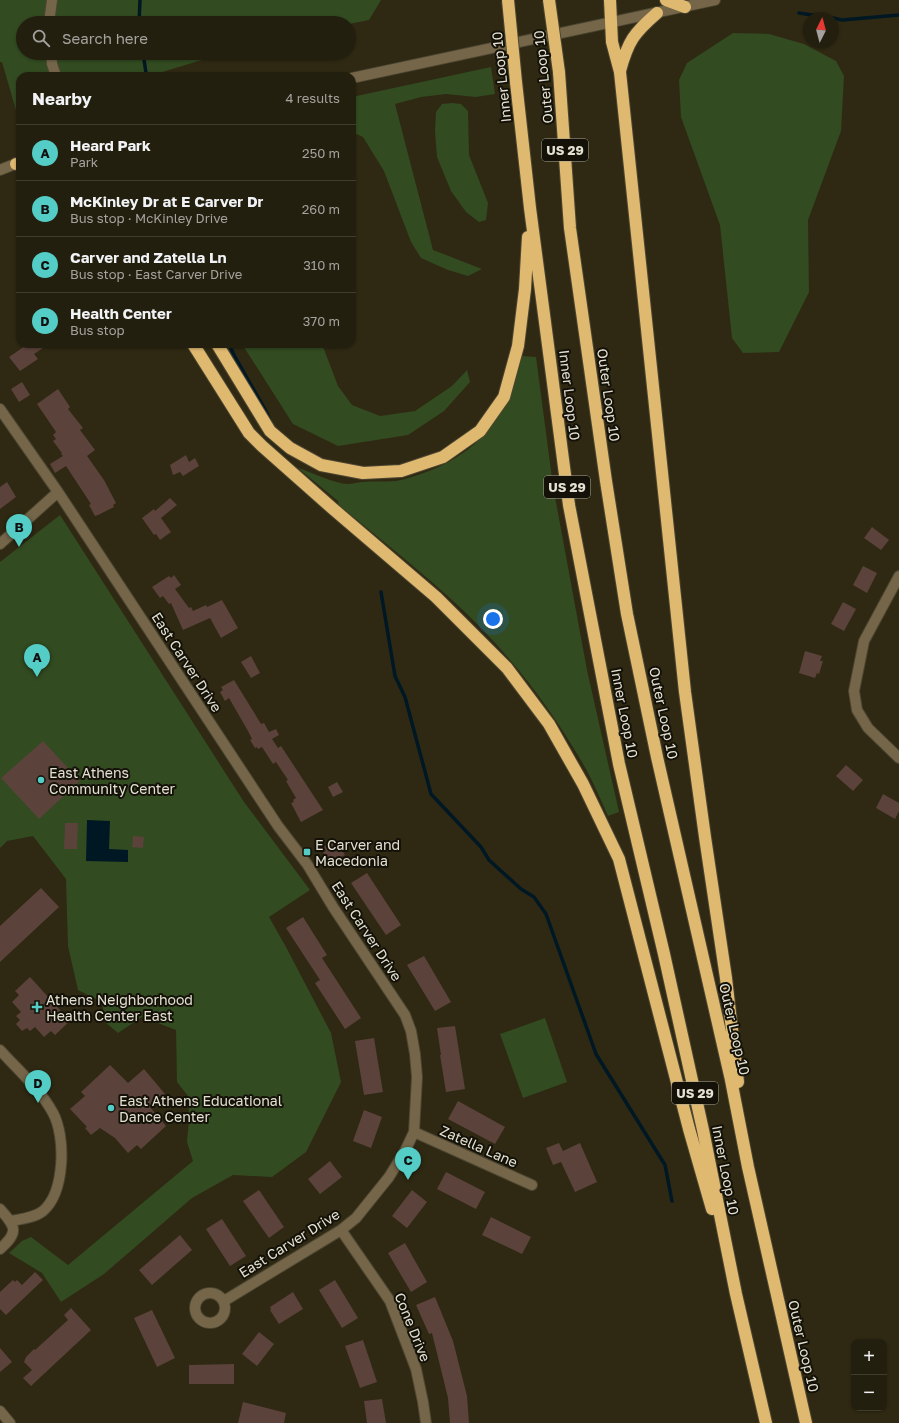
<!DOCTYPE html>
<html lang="en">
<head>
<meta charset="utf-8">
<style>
	:root { --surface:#231f0e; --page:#2f2c1c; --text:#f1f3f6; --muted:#a3a29e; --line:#403d2e; --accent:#54cdc6 }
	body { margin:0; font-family:"Golos Text",sans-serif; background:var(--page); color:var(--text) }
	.controls { position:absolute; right:12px; bottom:12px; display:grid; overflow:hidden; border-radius:8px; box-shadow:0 1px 3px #0004 }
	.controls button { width:36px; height:36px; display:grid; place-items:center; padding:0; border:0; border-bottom:1px solid var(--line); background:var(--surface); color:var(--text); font:20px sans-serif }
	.compass { position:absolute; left:803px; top:12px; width:36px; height:36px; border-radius:50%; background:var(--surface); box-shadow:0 1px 3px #0004; rotate:6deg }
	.you { position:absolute; left:493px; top:619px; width:14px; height:14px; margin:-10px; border:3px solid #fff; border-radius:50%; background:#1a73e8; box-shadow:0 0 0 6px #1a73e833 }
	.badge { display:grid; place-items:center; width:26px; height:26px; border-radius:50%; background:var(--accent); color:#111; font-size:13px; font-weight:700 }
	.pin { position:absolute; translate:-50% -33px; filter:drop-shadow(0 1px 2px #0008) }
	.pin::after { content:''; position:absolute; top:21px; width:14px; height:12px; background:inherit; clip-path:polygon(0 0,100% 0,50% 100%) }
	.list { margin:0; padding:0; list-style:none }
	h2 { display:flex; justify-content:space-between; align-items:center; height:52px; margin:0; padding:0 16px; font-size:17px }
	h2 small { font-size:13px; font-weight:400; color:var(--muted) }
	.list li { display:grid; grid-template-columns:26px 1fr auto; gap:12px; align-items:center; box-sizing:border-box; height:56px; padding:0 16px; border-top:1px solid var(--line) }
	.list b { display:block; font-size:15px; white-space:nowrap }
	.list p { margin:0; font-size:13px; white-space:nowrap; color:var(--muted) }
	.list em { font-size:13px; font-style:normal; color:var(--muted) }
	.icon { flex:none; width:22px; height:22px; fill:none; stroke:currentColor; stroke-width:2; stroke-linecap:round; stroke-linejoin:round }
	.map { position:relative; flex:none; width:899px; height:1423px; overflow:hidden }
	.search { position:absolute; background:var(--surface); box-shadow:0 1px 3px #0004; left:16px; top:16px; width:340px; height:44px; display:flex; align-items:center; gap:10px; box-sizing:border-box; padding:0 14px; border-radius:22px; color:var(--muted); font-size:15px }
	.panel { position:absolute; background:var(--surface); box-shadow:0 1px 3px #0004; left:16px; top:72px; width:340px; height:276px; border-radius:12px }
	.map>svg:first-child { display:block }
	.green { fill:#324b21 }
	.water { fill:#001824 }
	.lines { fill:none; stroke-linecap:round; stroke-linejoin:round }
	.stream { stroke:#001824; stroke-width:3.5 }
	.building { fill:#5b423b }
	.minor-casing { stroke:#4c4632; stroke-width:12 }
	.highway-casing { stroke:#4c4632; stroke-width:14 }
	.minor { stroke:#756649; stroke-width:10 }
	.highway { stroke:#dfb96f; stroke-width:12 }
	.highway-bridge-casing { stroke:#4c4632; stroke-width:14; stroke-linecap:butt }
	.highway-bridge { stroke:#dfb96f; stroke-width:12 }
	.poi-dot { fill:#54cdc6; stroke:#141208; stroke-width:1.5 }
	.labels { text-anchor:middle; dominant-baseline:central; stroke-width:4; stroke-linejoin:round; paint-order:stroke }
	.shield { fill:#141208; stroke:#a6a396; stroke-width:1 }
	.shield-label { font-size:13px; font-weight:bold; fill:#e4e1d3 }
	.street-label { font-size:14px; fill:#e4e1d3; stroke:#141208 }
	.poi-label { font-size:14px; fill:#e4e1d3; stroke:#141208; text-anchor:start }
</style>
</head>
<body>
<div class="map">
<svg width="899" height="1423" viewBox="0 0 899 1423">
	<rect width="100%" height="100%" fill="#2f2913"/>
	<path class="green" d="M0 0H381L369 20 349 24V23H23V53H225L149 76H20V124L2 62H0Z
		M733 33 769 34 804 44 836 61 844 76 841 131 808 220 809 292 779 352 743 353 732 338 720 225 681 117 679 80 687 63Z
		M491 67 495 94 476 97 446 94 421 97 395 104 433 250 482 269 468 276 448 270 421 258 411 242 384 171 363 137 352 132V97Z
		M452 103 461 104 468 111 469 155 488 203 486 220 479 222 466 212 451 191 437 157 435 131 436 112 442 104Z
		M242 344H322L338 386 352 405 380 416 415 411 452 386 467 370 470 382 444 411 408 435 338 446 293 424Z
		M522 356 536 357 553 486 587 670 619 812 608 816C601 800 594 784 586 769 557 718 522 670 481 628 437 583 387 545 339 505L338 501 298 468C311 472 335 484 348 484 353 484 358 482 363 482 374 481 385 482 396 481 407 479 418 475 429 471 482 451 511 410 522 356Z
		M60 515 244 802 310 890 269 917 286 947 331 1033 341 1082 306 1152 272 1177 233 1175 192 1198 104 1274 61 1302 42 1273 9 1253 22 1241 31 1237 68 1265 193 1161 187 1142 189 1120 188 1096 177 1082 176 1030 142 1017 118 1033 105 1022 102 1002 78 990 68 946 66 879 33 836 7 841 0 848V562Z
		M545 1018 567 1082 523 1098 500 1034Z"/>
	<path class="water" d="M87 820 110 821 109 849 128 850V862L86 861Z"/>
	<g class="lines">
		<path class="stream" d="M799 13 832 18
			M833 18 842 20 899 15
			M139 23 140 0
			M143 53 146 73
			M229 344 234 355 267 413 270 421
			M381 592 395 676 405 697 431 794 481 847 489 860 521 889 534 897 546 914 596 1054 665 1165 672 1201"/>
	</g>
	<path class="building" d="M28 344H49L34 354 38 359 20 371 9 357Z
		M22 382 30 395 19 402 11 389Z
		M58 389 70 407 68 409 83 428 80 430 95 450 87 456 104 480 116 503 113 505 114 507 98 515 95 516 89 505 91 504 66 466 55 473 50 464 63 456 61 454 62 453 53 441 56 439 53 435 56 432 37 404Z
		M186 455 189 462 195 458 199 466 183 476 180 472 173 475 170 465Z
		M7 482 16 497 0 509V487Z
		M170 498 177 505 161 518 171 532 160 540 156 534 154 535 142 518 154 509 155 511Z
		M872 527 889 540 881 550 864 538Z
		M863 566 877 573 867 593 853 585Z
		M174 575 181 585 175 589 189 608 191 607 193 611 206 605 207 607 222 600 238 628 221 638 210 618 183 630 171 603 169 604 163 596 160 598 152 587 169 576 171 578Z
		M843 602 856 609 844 631 831 624Z
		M805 651 822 656 820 661H823L819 674 817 673 815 678 799 673Z
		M251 656 260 673 251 678 241 662Z
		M234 680 261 724 264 723 269 732 276 729 279 735 272 739 278 748 281 746 323 810 301 822 291 803 294 802 293 800 296 798 286 781 288 780 276 762 273 764 262 747 258 749 257 747 255 748 250 740 252 739 248 731 229 698 225 701 220 692 223 690 221 687Z
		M43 741 80 781 39 819 1 778Z
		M846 765 863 780 853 791 836 776Z
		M337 782 343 792 333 797 328 787Z
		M883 794 899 803V811L895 819 876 808Z
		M65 823H78L77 849H64Z
		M133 836 144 837 143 848 132 847Z
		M336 840 345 855 330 864 323 852 326 851 324 847Z
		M367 873 401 925 386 935 351 883Z
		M41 888 59 907 0 962V926Z
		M303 917 327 955 322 958 361 1018 345 1029 315 983 320 980 286 928Z
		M424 956 451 1002 435 1011 407 965Z
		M30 977 70 1021 55 1035 51 1031 44 1037 35 1027 30 1031 27 1028 22 1031 16 1024 20 1020 16 1016 21 1012 12 1002 19 995 15 991Z
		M455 1026 465 1089 446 1092 440 1055H441L437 1028Z
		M374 1038 383 1092 364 1095 355 1041Z
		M110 1065 128 1083 144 1069 165 1094 150 1107 166 1126 141 1149 137 1145 128 1153 115 1138 100 1128 91 1135 85 1128 87 1127 70 1109 85 1096 81 1092Z
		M458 1101 505 1127 495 1144 448 1119Z
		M364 1110 382 1117 371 1148 353 1141Z
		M559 1143 563 1151 580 1143 597 1182 575 1192 561 1162 553 1165 546 1148Z
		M330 1161 342 1177 320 1194 308 1179Z
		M446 1172 485 1192 476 1209 437 1189Z
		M259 1190 284 1227 269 1238 243 1201Z
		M412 1190 427 1202 407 1228 392 1216Z
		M491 1217 531 1237 522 1254 482 1235Z
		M222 1219 246 1256 230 1266 206 1229Z
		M180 1235 192 1250 152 1285 139 1270Z
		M405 1243 427 1282 411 1292 388 1253Z
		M35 1272 43 1280 6 1315 0 1309V1292L13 1280 15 1282 17 1280 22 1285Z
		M335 1280 358 1318 342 1328 319 1290Z
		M293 1292 303 1309 279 1324 270 1310 271 1309 270 1307Z
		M435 1297 453 1341 467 1396 469 1423H450L448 1398 432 1333 429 1334 416 1305Z
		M71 1308 91 1330 31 1386 23 1378 32 1370 24 1362 26 1357 34 1349 35 1350 68 1320 64 1315Z
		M152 1310 175 1358 157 1367 134 1318Z
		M259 1332 274 1344 257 1366 242 1354Z
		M363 1340 377 1382 360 1388 345 1346Z
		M0 1348 12 1362 0 1372Z
		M234 1364V1384H189V1365Z
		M382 1399 386 1423H367L364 1401Z
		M243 1402 286 1413 284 1423H238Z"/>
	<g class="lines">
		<g class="minor-casing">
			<path id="minor" d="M49 23 52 0
				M51 53 52 64 56 76
				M352 78 715 0
				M0 170 20 162
				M0 409 58 492 278 826 307 864 333 907 405 1015 411 1031 415 1054 417 1077 414 1132 405 1151 389 1177 356 1218 341 1230 224 1301
				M0 544 58 492
				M899 576 864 641 854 691 857 710 868 728 899 758
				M0 1050C18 1070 40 1089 53 1113 66 1137 65 1192 43 1211 34 1218 21 1219 11 1221
				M414 1132 532 1185
				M0 1209C16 1227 19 1232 0 1249
				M341 1230 390 1301 416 1369 423 1402 426 1423
				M195 1308a15 15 0 1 1 30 0a15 15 0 1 1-30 0Z
				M0 1411 10 1423"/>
		</g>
		<g class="highway-casing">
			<path id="highway" d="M610 0 612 42 620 72 685 692 705 837 726 978 738 1082
				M666 0 685 7
				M620 71C628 41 634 33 657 13
				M559 72 570 228 606 481 627 614 657 757 731 1080 748 1167 806 1423
				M516 82 530 208 569 505 619 764 664 954 703 1130 736 1294 766 1423
				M16 164H20
				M193 344 249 433 262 446 332 508 436 597 507 668 549 724 583 784 619 859 689 1129 712 1209
				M217 344 270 431 290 448 321 465 363 473 401 471 443 457 480 431 504 397 518 346 525 289 528 237"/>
		</g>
		<use href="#minor" class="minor"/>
		<use href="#highway" class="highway"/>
		<g class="highway-bridge-casing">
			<path id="highway-bridge" d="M508 0 516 82
				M549 0 559 72"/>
		</g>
		<use href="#highway-bridge" class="highway-bridge"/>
	</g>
	<g class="poi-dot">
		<circle cx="41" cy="780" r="4"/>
		<rect x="303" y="848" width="8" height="8" rx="2"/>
		<path d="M35 1001h4v4h4v4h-4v4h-4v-4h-4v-4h4z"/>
		<circle cx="111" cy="1108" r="4"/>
	</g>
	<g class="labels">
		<g class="shield">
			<rect x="542" y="139" width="46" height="22" rx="3"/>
			<rect x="544" y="476" width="46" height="22" rx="3"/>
			<rect x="672" y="1082" width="46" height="22" rx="3"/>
		</g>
		<g class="shield-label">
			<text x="565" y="150">US 29</text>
			<text x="567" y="487">US 29</text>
			<text x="695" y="1093">US 29</text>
		</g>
		<g class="street-label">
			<text transform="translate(501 77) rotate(-96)">Inner Loop 10</text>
			<text transform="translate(543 77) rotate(-96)">Outer Loop 10</text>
			<text transform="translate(570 395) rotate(83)">Inner Loop 10</text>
			<text transform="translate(609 395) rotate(82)">Outer Loop 10</text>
			<text transform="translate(187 662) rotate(57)">East Carver Drive</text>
			<text transform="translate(625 713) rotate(79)">Inner Loop 10</text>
			<text transform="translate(664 713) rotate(78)">Outer Loop 10</text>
			<text transform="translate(367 931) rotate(57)">East Carver Drive</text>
			<text transform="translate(735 1029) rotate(77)">Outer Loop 10</text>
			<text transform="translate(479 1146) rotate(24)">Zatella Lane</text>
			<text transform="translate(726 1170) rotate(79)">Inner Loop 10</text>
			<text transform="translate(289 1243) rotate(-32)">East Carver Drive</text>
			<text transform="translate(413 1327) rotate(68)">Cone Drive</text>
			<text transform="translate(804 1346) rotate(77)">Outer Loop 10</text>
		</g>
		<g class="poi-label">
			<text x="49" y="772">East Athens<tspan x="49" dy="16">Community Center</tspan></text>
			<text x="315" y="844">E Carver and<tspan x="315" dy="16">Macedonia</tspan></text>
			<text x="46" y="999">Athens Neighborhood<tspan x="46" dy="16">Health Center East</tspan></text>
			<text x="119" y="1100">East Athens Educational<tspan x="119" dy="16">Dance Center</tspan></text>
		</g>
	</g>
</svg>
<div class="controls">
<button>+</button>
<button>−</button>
</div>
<svg class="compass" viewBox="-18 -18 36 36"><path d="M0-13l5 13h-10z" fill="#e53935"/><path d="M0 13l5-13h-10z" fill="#a3a29e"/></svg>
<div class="you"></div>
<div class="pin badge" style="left:37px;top:677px">A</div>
<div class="pin badge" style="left:19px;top:547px">B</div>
<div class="pin badge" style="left:408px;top:1180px">C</div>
<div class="pin badge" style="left:38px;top:1103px">D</div>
<div class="search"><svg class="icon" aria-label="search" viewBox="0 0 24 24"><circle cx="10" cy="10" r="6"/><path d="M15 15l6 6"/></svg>Search here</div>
<section class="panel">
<h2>Nearby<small>4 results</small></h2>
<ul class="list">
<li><span class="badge">A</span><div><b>Heard Park</b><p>Park</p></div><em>250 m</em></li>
<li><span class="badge">B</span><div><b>McKinley Dr at E Carver Dr</b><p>Bus stop · McKinley Drive</p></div><em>260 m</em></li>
<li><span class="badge">C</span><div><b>Carver and Zatella Ln</b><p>Bus stop · East Carver Drive</p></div><em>310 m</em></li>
<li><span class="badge">D</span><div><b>Health Center</b><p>Bus stop</p></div><em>370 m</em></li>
</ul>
</section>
</div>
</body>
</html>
